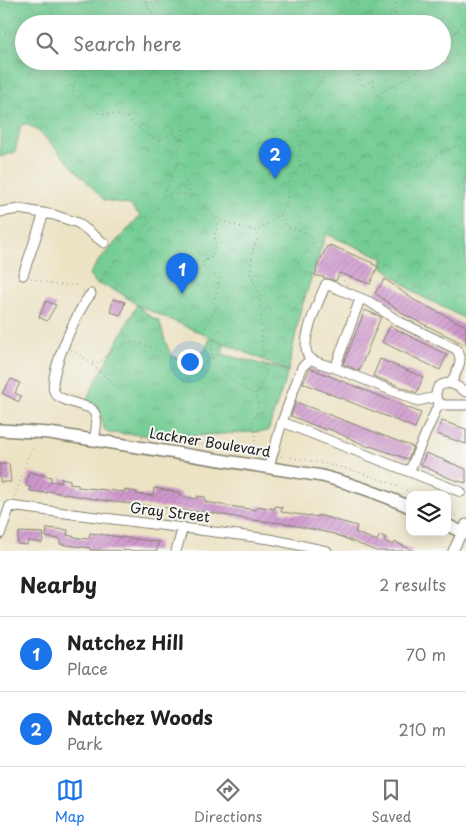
<!DOCTYPE html>
<html lang="en">
<head>
<meta charset="utf-8">
<style>
	:root { --surface:#fff; --page:#f6f6f6; --text:#222; --muted:#767676; --line:#e0e0e0; --accent:#1a73e8 }
	body { margin:0; font-family:"Playpen Sans",sans-serif; background:var(--page); color:var(--text) }
	.controls { position:absolute; right:15px; bottom:15px; display:grid; overflow:hidden; border-radius:10px; box-shadow:0 2px 12px #0003 }
	.controls button { width:45px; height:45px; display:grid; place-items:center; padding:0; border:0; border-bottom:1px solid var(--line); background:var(--surface); color:var(--text); font:25px sans-serif }
	.you { position:absolute; left:189px; top:361px; width:18px; height:18px; margin:-12px; border:4px solid #fff; border-radius:50%; background:#1a73e8; box-shadow:0 0 0 8px #1a73e833 }
	.badge { display:grid; place-items:center; width:32px; height:32px; border-radius:50%; background:var(--accent); color:#fff; font-size:16px; font-weight:700 }
	.pin { position:absolute; translate:-50% -41px; filter:drop-shadow(0 1px 2px #0008) }
	.pin::after { content:''; position:absolute; top:26px; width:18px; height:15px; background:inherit; clip-path:polygon(0 0,100% 0,50% 100%) }
	.list { margin:0; padding:0; list-style:none }
	h2 { display:flex; justify-content:space-between; align-items:center; height:65px; margin:0; padding:0 20px; font-size:21px }
	h2 small { font-size:16px; font-weight:400; color:var(--muted) }
	.list li { display:grid; grid-template-columns:32px 1fr auto; gap:15px; align-items:center; box-sizing:border-box; height:75px; padding:0 20px; border-top:1px solid var(--line) }
	.list b { display:block; font-size:19px; white-space:nowrap }
	.list p { margin:0; font-size:16px; white-space:nowrap; color:var(--muted) }
	.list em { font-size:16px; font-style:normal; color:var(--muted) }
	.icon { flex:none; width:28px; height:28px; fill:none; stroke:currentColor; stroke-width:2; stroke-linecap:round; stroke-linejoin:round }
	.map { position:relative; flex:none; width:466px; height:551px; overflow:hidden }
	.search { position:absolute; background:var(--surface); box-shadow:0 2px 12px #0003; left:15px; right:15px; top:15px; height:55px; display:flex; align-items:center; gap:12px; box-sizing:border-box; padding:0 18px; border-radius:28px; color:var(--muted); font-size:19px }
	.sheet { height:215px; background:var(--surface) }
	nav { display:flex; justify-content:space-around; align-items:center; box-sizing:border-box; height:70px; border-top:1px solid var(--line); background:var(--surface); font-size:14px; color:var(--muted) }
	nav a { display:grid; justify-items:center; gap:2px }
	nav .on { color:var(--accent) }
	.map>svg:first-child { display:block }
	.grass { fill:url(#grass-tufts); stroke:#487458 }
	.park { fill:url(#park-crowns); stroke:#487458; fill-rule:evenodd }
	.building { fill:url(#building-hatch) }
	.lines { fill:none; stroke-linecap:round; stroke-linejoin:round }
	.minor-casing { stroke:#848070; stroke-width:11 }
	.major-casing { stroke:#848070; stroke-width:14 }
	.path { stroke:#848070; stroke-width:1; stroke-dasharray:1 4; stroke-linecap:butt }
	.minor { stroke:#fff; stroke-width:9 }
	.major { stroke:#fff; stroke-width:11 }
	.labels { text-anchor:middle; dominant-baseline:central; stroke-width:4; stroke-linejoin:round; paint-order:stroke }
	.street-label { font-size:14px; fill:#1c1c1c; stroke:#f6f6f2 }
</style>
</head>
<body>
<div class="map">
<svg width="466" height="551" viewBox="0 0 466 551">
	<defs>
		<pattern id="grass-tufts" width="24" height="20" patternUnits="userSpaceOnUse" patternTransform="scale(1.25)"><rect width="24" height="20" fill="#74cd94"/><path d="M3 7l-1-3M5 7V3M7 7l1-3M15 17l-1-3M17 17v-4M19 17l1-3" fill="none" stroke="#64af7f"/></pattern>
		<pattern id="park-crowns" width="20" height="18" patternUnits="userSpaceOnUse" patternTransform="scale(1.25)"><rect width="20" height="18" fill="#74cd94"/><path d="M2 6a3 3 0 1 1 6 0M12 15a3 3 0 1 1 6 0" fill="none" stroke="#64af7f"/></pattern>
		<pattern id="building-hatch" width="6" height="6" patternUnits="userSpaceOnUse" patternTransform="scale(1.25)"><rect width="6" height="6" fill="#cf98cd"/><path d="M-1 1l2-2M0 6l6-6M5 7l2-2" fill="none" stroke="#b182af"/></pattern>
	</defs>
	<rect width="100%" height="100%" fill="#f6f6f2"/>
	<filter id="ink" filterUnits="userSpaceOnUse"><feTurbulence type="fractalNoise" baseFrequency=".02" numOctaves="2"/><feDisplacementMap in="SourceGraphic" scale="10" xChannelSelector="R" yChannelSelector="G"/><feConvolveMatrix kernelMatrix="1 2 1 2 8 2 1 2 1" color-interpolation-filters="sRGB"/></filter>
	<filter id="wash" filterUnits="userSpaceOnUse"><feTurbulence type="fractalNoise" baseFrequency=".0096" numOctaves="4" result="noise"/><feDisplacementMap in="SourceGraphic" scale="20" xChannelSelector="R" yChannelSelector="G"/><feGaussianBlur stdDeviation="1.12" result="paint"/><feColorMatrix in="noise" values="0 0 0 0 0 0 0 0 0 0 0 0 0 0 0 0 0 1.4 0 .05"/><feComposite in="paint" operator="in"/></filter>
	<g filter="url(#wash)">
		<rect width="100%" height="100%" fill="#ece3c4"/>
		<path class="grass" d="M137 305 151 317 159 321C164 334 165 346 173 357L189 359 201 357 210 339 217 336 224 344 222 354 288 371 268 431 177 437 109 433 104 429 98 405 86 400Z"/>
		<path class="park" d="M0 0H466V319L415 293 383 267V258L326 234 300 312 288 371 137 305 119 292 96 283 89 275 99 260 140 216 130 205 104 200 40 132 27 124 21 125 15 152 0 157ZM24 24H442V61H24Z"/>
		<g id="blocks">
			<path class="building" d="M330 245 373 263 372 264 378 266 370 284 339 273 336 281 315 275 317 270 316 269 327 246 330 247Z
				M385 279 414 300 466 326V345L405 315 375 293Z
				M113 299 125 302 121 315 110 312Z
				M46 301 56 305 47 321 39 317Z
				M365 310 381 317 359 371 343 364Z
				M390 326 447 355 440 370 382 342Z
				M380 359 423 377 417 393 373 376Z
				M310 368 421 413 415 428 303 383Z
				M11 379 20 383 15 393 21 396 19 402 2 393Z
				M296 402 413 447 408 459 370 446 369 447 327 428 326 430 291 416Z
				M442 421 466 429V444L437 434Z
				M426 453 466 469V483L449 478 421 465Z
				M0 464H9L11 482H0Z
				M29 472 51 477V481L61 483V478L70 480V484L78 485V487L124 492V490L137 492 136 494 153 496 154 488 181 493 180 496 197 499V496L205 497V502L229 506 256 510 257 506 275 509V506L282 507 281 512 318 517V515L357 526 355 532 377 541 380 535 386 538 384 541 393 545 395 542 414 551H376L334 534 283 523 252 520 202 511V512L106 501 48 491 47 493 30 491 31 487 26 486Z
				M47 528 68 530 67 535 80 538 89 539 90 533 159 542 157 551 90 550V548L60 544V539L46 537Z
				M19 532 44 533 42 543 28 541 27 545 17 544Z"/>
		</g>
	</g>
	<g filter="url(#ink)">
		<use href="#blocks" fill-opacity="0" stroke="#848070" stroke-width="1"/>
		<g class="lines">
			<g class="minor-casing">
				<path id="minor" d="M0 212 19 209 54 215 78 223 104 243
					M23 275 44 213
					M91 294C79 306 45 380 55 393 59 400 82 405 90 408 100 415 96 429 94 440
					M360 299 335 368 418 401 436 397
					M335 368C327 365 314 363 309 357 298 344 320 298 326 284L370 302 398 321 456 349C466 360 455 372 451 384
					M466 392C457 386 448 379 438 387 434 396 436 400 443 405H466
					M282 422 461 492
					M269 467 282 422 302 367 311 359
					M409 472 439 403
					M0 534 10 506 270 539 327 551
					M176 551 183 527
					M453 551 466 524"/>
			</g>
			<g class="major-casing">
				<path id="major" d="M0 430 49 433 322 476C353 484 381 494 410 507
					M447 525 466 534"/>
			</g>
			<path class="path" d="M145 0 158 24
				M393 24 396 2 398 0
				M0 33 24 30
				M442 47 451 39 466 16
				M76 61 77 69 73 95 99 113 126 116 141 131 159 141 172 133 183 120
				M173 61 185 97 183 141 177 152 178 164 191 195 219 221 257 231 280 215 286 207 290 180 300 166 299 112 327 72 370 61
				M353 66 363 87 372 80 377 95 418 71 428 61
				M172 133 183 141
				M300 166 306 170H347L370 149 406 171 466 142
				M165 191 174 194 190 195
				M281 215 289 228C301 231 312 231 313 245L298 263 300 269 319 279
				M340 276 347 285
				M31 278 54 285H77L84 291
				M96 287 108 270 133 244 153 217 177 164
				M71 350C80 353 89 364 96 364 103 359 110 352 118 347 134 338 150 346 165 354 175 360 191 365 202 366L211 357 212 345 204 332 212 314 215 312 217 307 213 302 218 287 219 278 209 273 202 265 204 260 210 259 216 244 215 233 219 221
				M212 358C223 373 237 386 255 394
				M92 365 128 396
				M142 438 159 439 265 453
				M255 451V433L251 424 257 413 258 405 256 395 266 373V364L262 353 263 348 261 331 260 294 250 274 253 249 257 241V232
				M281 456C327 463 374 473 416 495
				M15 496 30 452 33 448 32 447
				M447 511 460 518"/>
			<use href="#minor" class="minor"/>
			<use href="#major" class="major"/>
		</g>
	</g>
	<g class="labels">
		<g class="street-label">
			<text transform="translate(210 442) rotate(9)">Lackner Boulevard</text>
			<text transform="translate(170 512) rotate(7)">Gray Street</text>
		</g>
	</g>
</svg>
<div class="controls">
<button><svg class="icon" aria-label="layers" viewBox="0 0 24 24"><path d="M12 4l9 5-9 5-9-5zM3 14l9 5 9-5"/></svg></button>
</div>
<div class="you"></div>
<div class="pin badge" style="left:182px;top:294px">1</div>
<div class="pin badge" style="left:275px;top:179px">2</div>
<div class="search"><svg class="icon" aria-label="search" viewBox="0 0 24 24"><circle cx="10" cy="10" r="6"/><path d="M15 15l6 6"/></svg>Search here</div>
</div>
<section class="sheet">
<h2>Nearby<small>2 results</small></h2>
<ul class="list">
<li><span class="badge">1</span><div><b>Natchez Hill</b><p>Place</p></div><em>70 m</em></li>
<li><span class="badge">2</span><div><b>Natchez Woods</b><p>Park</p></div><em>210 m</em></li>
</ul>
</section>
<nav>
<a class="on"><svg class="icon" aria-label="map" viewBox="0 0 24 24"><path d="M3 6l6-2 6 2 6-2v14l-6 2-6-2-6 2zM9 4v14M15 6v14"/></svg>Map</a>
<a><svg class="icon" aria-label="directions" viewBox="0 0 24 24"><path d="M12 3l9 9-9 9-9-9zM9 14v-3h6M13 9l2 2-2 2"/></svg>Directions</a>
<a><svg class="icon" aria-label="saved" viewBox="0 0 24 24"><path d="M7 4h10v16l-5-4-5 4z"/></svg>Saved</a>
</nav>
</body>
</html>
